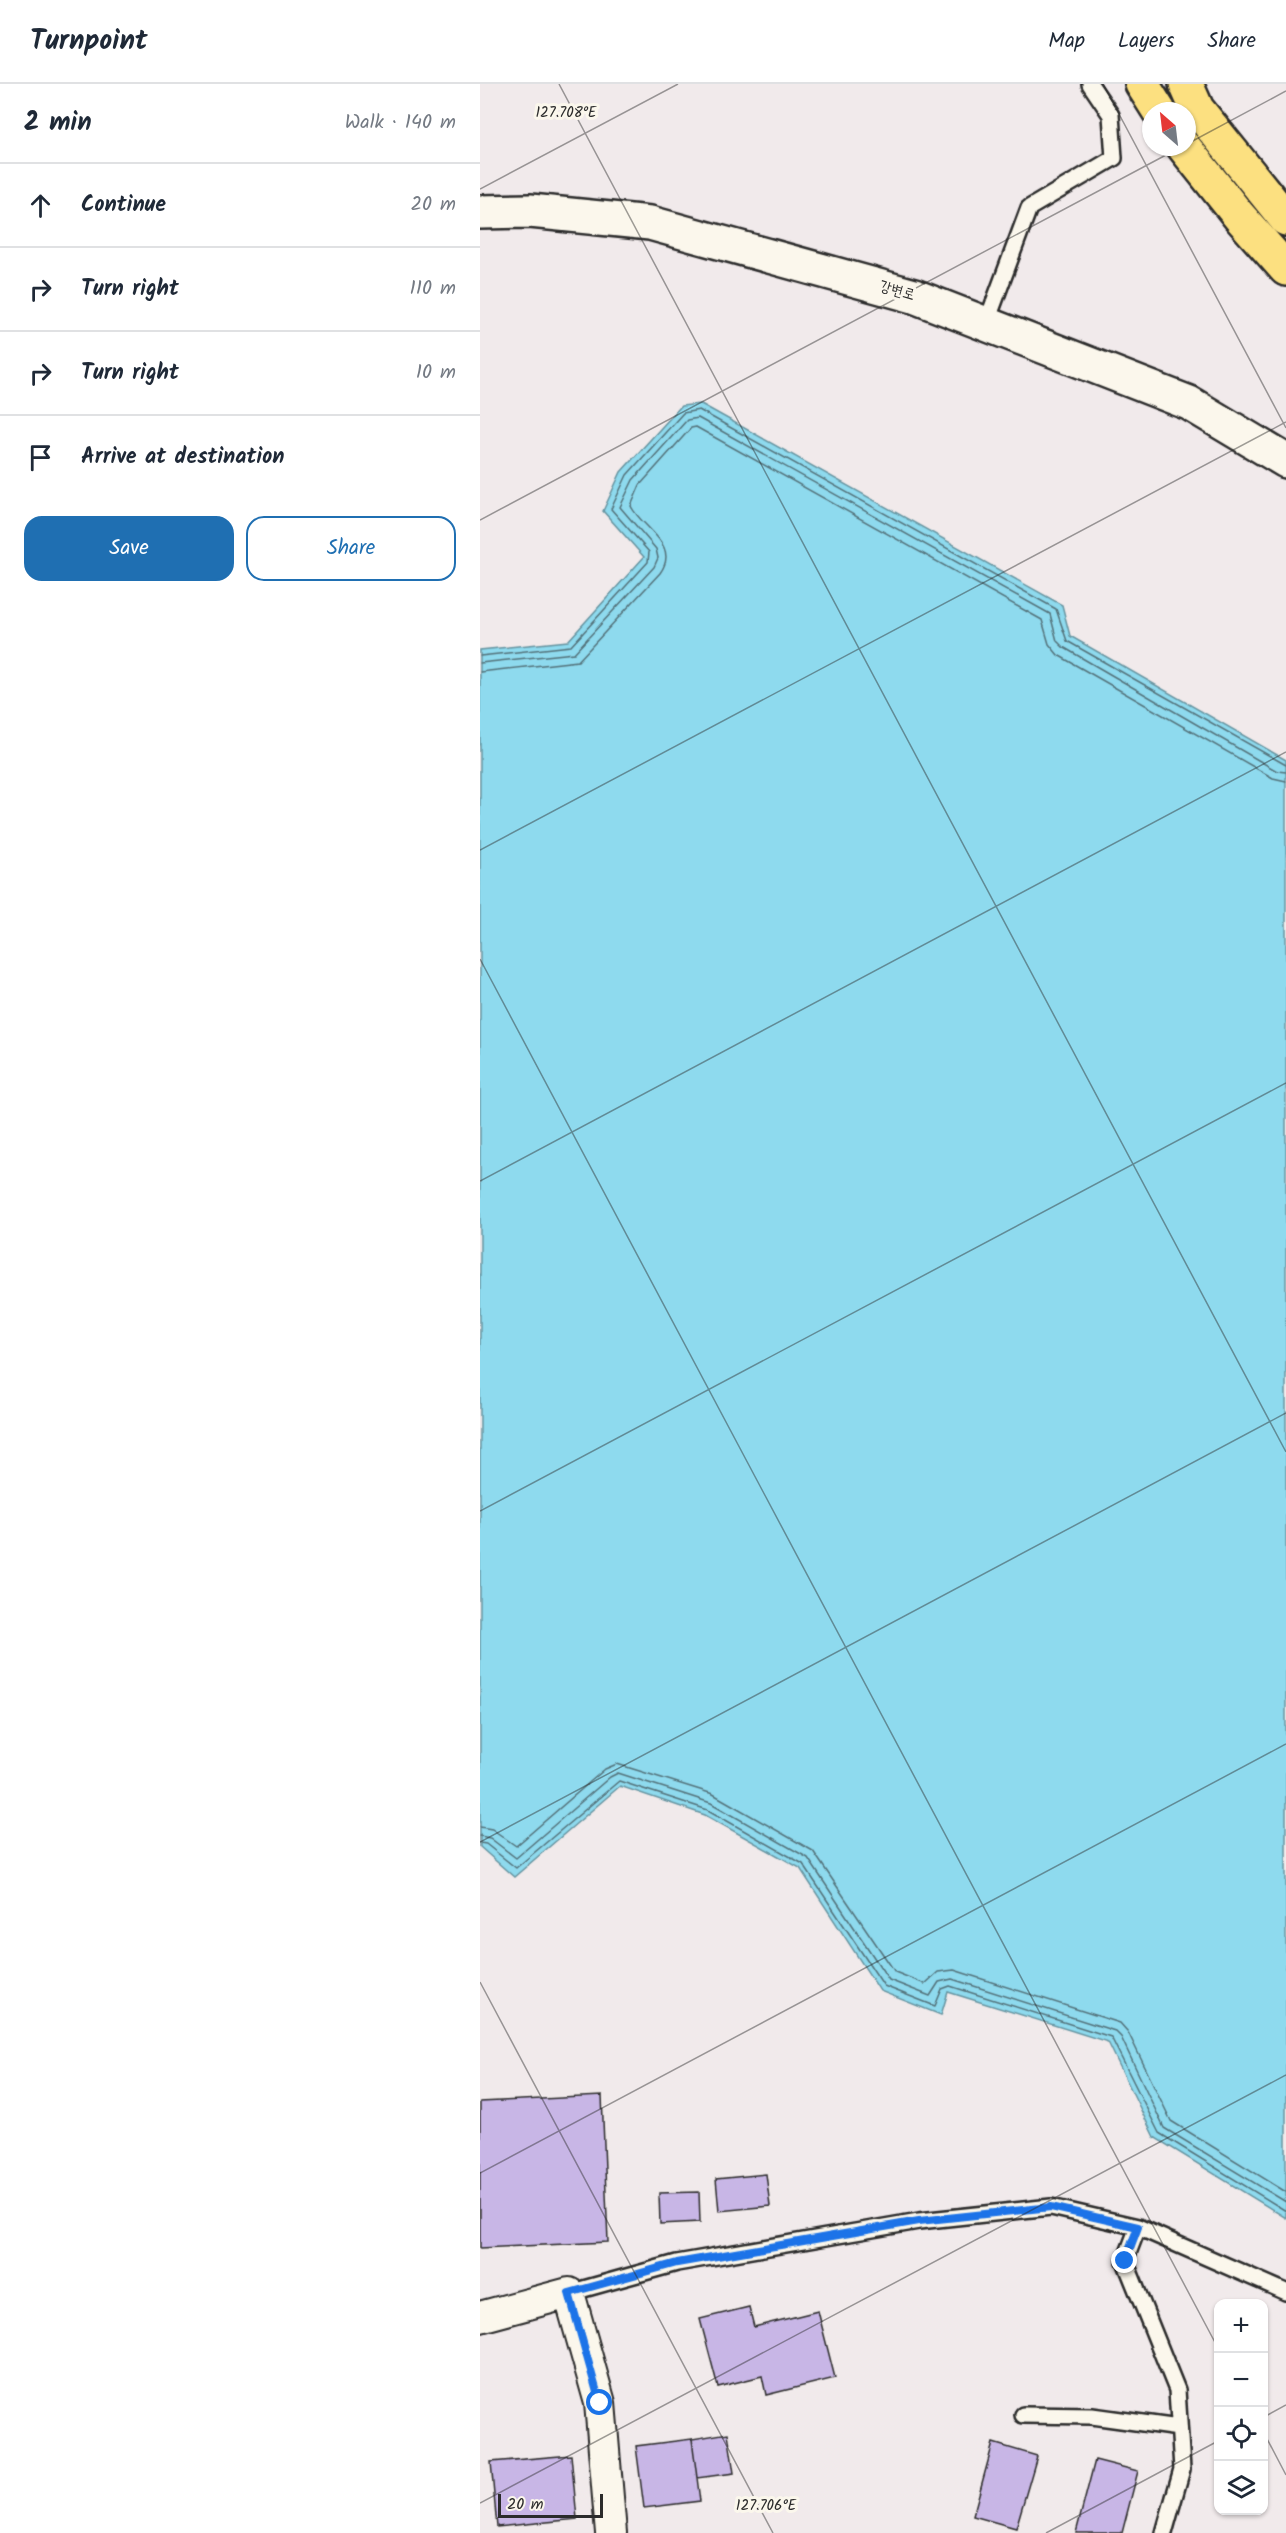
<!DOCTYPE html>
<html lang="en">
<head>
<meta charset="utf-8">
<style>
	:root { --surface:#fff; --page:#f2f2f3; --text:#1f2937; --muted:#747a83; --line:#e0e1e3; --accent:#1f6fb2 }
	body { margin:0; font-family:Kalam,"Poor Story",sans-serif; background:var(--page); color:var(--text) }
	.controls { position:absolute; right:18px; bottom:18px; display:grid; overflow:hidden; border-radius:12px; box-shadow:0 2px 4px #0004 }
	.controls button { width:54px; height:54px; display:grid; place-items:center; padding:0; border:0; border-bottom:2px solid var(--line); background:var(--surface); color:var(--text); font:30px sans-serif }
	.compass { position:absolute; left:662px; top:18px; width:54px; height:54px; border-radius:50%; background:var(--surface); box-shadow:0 2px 4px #0004; rotate:332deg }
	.scale { position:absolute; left:18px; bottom:15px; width:105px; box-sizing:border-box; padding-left:6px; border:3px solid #2b2b2b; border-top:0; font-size:16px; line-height:21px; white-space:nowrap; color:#2b2b2b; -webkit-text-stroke:4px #fbf7ec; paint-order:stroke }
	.stop { position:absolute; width:18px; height:18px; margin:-14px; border:4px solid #1a73e8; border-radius:50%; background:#fff }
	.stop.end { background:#1a73e8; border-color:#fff; box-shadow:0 2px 6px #0008 }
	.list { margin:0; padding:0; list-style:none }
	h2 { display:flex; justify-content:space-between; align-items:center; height:78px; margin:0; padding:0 24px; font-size:26px }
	h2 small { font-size:20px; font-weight:400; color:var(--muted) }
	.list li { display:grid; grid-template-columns:39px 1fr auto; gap:18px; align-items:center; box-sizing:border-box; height:84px; padding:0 24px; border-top:2px solid var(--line) }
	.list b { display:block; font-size:22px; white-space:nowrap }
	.list em { font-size:20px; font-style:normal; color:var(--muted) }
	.actions { display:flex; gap:12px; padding:18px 24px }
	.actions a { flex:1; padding:14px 0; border:2px solid var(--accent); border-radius:18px; text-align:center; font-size:21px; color:var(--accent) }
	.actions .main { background:var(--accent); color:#fff }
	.icon { flex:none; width:33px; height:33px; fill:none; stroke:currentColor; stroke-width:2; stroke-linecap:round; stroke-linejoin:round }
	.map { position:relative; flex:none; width:806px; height:2449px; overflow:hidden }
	header { display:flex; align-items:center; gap:36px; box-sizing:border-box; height:84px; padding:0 30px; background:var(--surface); border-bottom:2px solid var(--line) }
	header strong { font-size:28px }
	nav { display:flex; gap:33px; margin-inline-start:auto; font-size:21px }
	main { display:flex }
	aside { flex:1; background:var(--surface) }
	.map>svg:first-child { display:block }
	.water { fill:#8edaee; stroke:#6694a0; stroke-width:1.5 }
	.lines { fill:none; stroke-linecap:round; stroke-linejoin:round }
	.shore { stroke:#537179; stroke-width:1.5 }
	.building { fill:#c8b6e6; stroke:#2b2b2b; stroke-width:1.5 }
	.service-casing { stroke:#2b2b2b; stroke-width:20 }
	.minor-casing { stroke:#2b2b2b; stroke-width:34 }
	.secondary-casing { stroke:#2b2b2b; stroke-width:38 }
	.motorway-casing { stroke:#2b2b2b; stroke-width:38 }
	.service { stroke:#fbf7ec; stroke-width:15 }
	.minor { stroke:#fbf7ec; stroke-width:30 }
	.secondary { stroke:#fbf7ec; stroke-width:33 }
	.motorway { stroke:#fce080; stroke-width:33 }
	.route { stroke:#1a73e8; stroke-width:8 }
	.ticks { fill:none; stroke:#2b2b2b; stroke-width:1.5; stroke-opacity:0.45 }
	.labels { text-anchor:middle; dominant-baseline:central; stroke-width:6; stroke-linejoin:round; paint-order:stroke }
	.street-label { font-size:15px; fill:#2b2b2b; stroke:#fbf7ec }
	.ticks-label { font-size:15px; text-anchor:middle; fill:#2b2b2b; stroke:#fbf7ec; stroke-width:6; stroke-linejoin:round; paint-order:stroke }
</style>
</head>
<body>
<header>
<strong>Turnpoint</strong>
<nav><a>Map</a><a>Layers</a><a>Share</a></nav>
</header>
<main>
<aside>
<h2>2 min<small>Walk · 140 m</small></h2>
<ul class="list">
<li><svg class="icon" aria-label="ahead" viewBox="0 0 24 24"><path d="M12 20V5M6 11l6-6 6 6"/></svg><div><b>Continue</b></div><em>20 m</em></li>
<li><svg class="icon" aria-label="right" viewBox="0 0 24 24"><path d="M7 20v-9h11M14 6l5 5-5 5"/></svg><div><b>Turn right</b></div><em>110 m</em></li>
<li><svg class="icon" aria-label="right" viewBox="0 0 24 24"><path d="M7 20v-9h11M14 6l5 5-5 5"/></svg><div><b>Turn right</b></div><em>10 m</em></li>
<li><svg class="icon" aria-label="arrive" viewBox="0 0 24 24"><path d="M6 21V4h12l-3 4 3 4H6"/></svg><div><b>Arrive at destination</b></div></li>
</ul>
<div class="actions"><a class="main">Save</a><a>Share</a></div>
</aside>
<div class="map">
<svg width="806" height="2449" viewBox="0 0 806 2449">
	<rect width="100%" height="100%" fill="#f1eaeb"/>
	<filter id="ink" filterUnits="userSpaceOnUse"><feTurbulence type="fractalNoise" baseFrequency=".0167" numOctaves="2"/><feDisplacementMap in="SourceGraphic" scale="12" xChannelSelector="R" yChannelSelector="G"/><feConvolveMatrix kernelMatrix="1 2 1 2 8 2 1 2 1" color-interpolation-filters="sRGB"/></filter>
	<g filter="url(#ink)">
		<path class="water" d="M221 320 582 521 590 552 806 676V2134L674 2053 628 1958 468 1908 461 1931 400 1907 320 1784 225 1731 140 1702 34 1793 0 1763V566L88 557 164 473 123 427 141 388 201 322Z"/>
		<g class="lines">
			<path class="shore" d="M0 572 91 562 168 478 169 468 131 425 147 391 203 329 219 326 576 525 587 557 806 681
				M0 579 94 569 174 483 178 474 176 465 140 423 153 396 207 336 218 334 570 530 577 557 583 563 797 687 806 688
				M0 588 98 577 180 489C201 460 161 444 151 422L160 401 211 344 216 343 562 536 569 560 578 571 793 694 806 697
				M0 1743 12 1745 36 1762 125 1685 137 1680 233 1710 333 1767 415 1888 445 1900 458 1888 474 1886 640 1939 648 1948 691 2037 806 2108
				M0 1752 10 1754 36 1774 130 1693 138 1689 231 1719 328 1774 409 1896 450 1912 459 1898 472 1895 635 1947 641 1953 684 2044 806 2118
				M0 1759 6 1760 36 1784 139 1697 228 1726 323 1780 404 1902 455 1922 462 1905 470 1902 631 1953 679 2049 806 2127"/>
		</g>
		<path class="building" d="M122 2012 128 2158 0 2164V2018Z
			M286 2090 290 2122 239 2127 236 2095Z
			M219 2108 220 2138 180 2140 179 2109Z
			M269 2223 274 2243 338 2227 355 2294 286 2311 282 2292 238 2303 220 2235Z
			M248 2349 254 2389 217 2394 212 2355Z
			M212 2355 220 2417 164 2424 156 2362Z
			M513 2359 557 2372 536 2444 493 2432Z
			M91 2371 97 2435 17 2443 11 2378Z
			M615 2376 658 2387 642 2449H596Z"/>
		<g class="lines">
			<g class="service-casing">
				<path id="service" d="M506 240 549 124 634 74 631 31 610 0
					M658 2143 645 2177 697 2306 702 2385 684 2449
					M89 2209 197 2179 439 2137 571 2123 658 2143 806 2208
					M543 2331 612 2332 699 2344"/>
			</g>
			<g class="minor-casing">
				<path id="minor" d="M0 2233 89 2209 120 2319 131 2449"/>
			</g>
			<g class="secondary-casing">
				<path id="secondary" d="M0 128 50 127 170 139 434 212 709 319 806 377"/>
			</g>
			<g class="motorway-casing">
				<path id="motorway" d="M662 0 679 27
					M706 0 717 25 806 135
					M704 63 759 132 806 185"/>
			</g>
			<use href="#service" class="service"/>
			<use href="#minor" class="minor"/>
			<use href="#secondary" class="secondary"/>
			<use href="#motorway" class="motorway"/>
		</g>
	</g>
	<g class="lines" filter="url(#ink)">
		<path class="route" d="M120 2319 89 2209 197 2179 439 2137 571 2123 658 2143 645 2177"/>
	</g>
	<path class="ticks" d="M79 0 806 1368M623 0 806 344M707 60 806 7M0 105 198 0M0 436 701 63M0 766 806 338M0 875 738 2264M0 1097 806 668M0 1427 806 999M0 1758 806 1329M0 1898 293 2449M0 2089 806 1660M784 2333 806 2321M784 2349 806 2391M0 2419 806 1991M566 2449 738 2357"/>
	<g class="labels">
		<g class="street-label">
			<text transform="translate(417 207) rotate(16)">강변로</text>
		</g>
	</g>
	<g class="ticks-label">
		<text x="86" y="33">127.708°E</text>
		<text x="286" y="2426">127.706°E</text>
	</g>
</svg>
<div class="controls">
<button>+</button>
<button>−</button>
<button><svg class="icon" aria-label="locate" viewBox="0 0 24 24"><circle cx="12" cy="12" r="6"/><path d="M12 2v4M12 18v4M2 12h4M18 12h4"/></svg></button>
<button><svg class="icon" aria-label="layers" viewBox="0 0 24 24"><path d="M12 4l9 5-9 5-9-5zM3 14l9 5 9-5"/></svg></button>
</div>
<svg class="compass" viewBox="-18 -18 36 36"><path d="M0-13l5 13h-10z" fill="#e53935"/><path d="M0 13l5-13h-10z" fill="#747a83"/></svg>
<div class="scale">20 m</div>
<div class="stop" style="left:120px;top:2319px"></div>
<div class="stop end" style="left:645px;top:2177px"></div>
</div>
</main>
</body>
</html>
